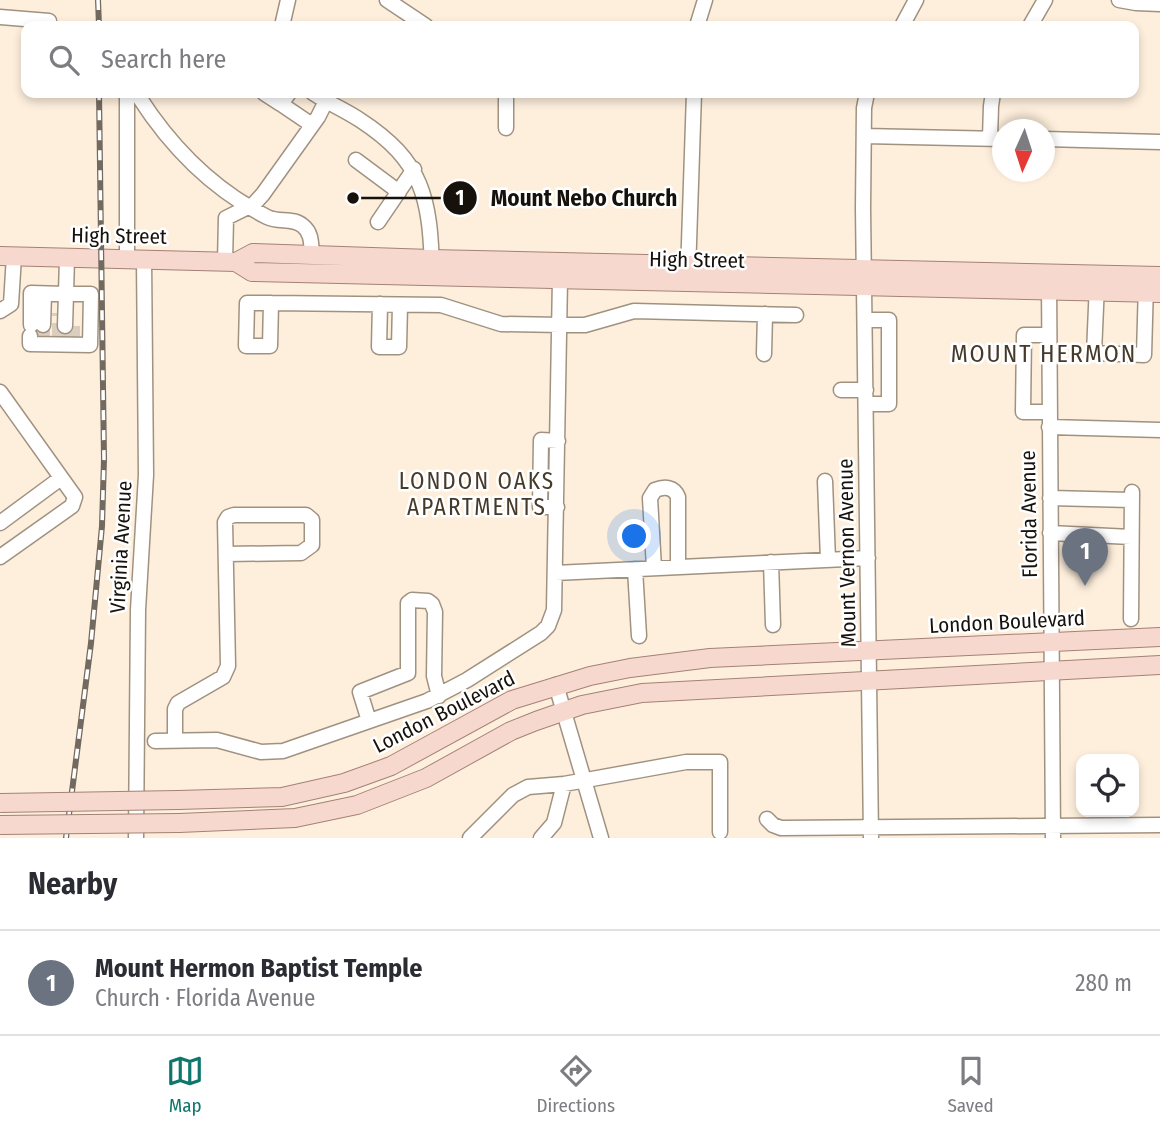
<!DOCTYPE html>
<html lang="en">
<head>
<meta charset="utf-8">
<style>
	:root { --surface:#fff; --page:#f7f7f7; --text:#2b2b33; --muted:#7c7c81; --line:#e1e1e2; --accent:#0f766e }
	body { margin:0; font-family:"Fira Sans Condensed",sans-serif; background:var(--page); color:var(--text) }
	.controls { position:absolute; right:21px; bottom:21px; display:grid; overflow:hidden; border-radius:14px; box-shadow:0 4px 10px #0003 }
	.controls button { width:63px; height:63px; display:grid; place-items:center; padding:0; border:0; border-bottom:2px solid var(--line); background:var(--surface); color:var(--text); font:35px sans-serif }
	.compass { position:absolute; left:992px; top:119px; width:63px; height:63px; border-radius:50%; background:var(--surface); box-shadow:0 4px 10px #0003; rotate:183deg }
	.you { position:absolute; left:635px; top:537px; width:24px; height:24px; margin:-18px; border:5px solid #fff; border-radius:50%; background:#1a73e8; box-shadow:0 0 0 10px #1a73e833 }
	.badge { display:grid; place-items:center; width:46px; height:46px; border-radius:50%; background:var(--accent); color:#fff; font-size:23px; font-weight:700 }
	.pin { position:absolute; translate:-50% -58px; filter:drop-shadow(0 2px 4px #0008) }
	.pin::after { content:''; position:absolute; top:37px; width:24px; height:21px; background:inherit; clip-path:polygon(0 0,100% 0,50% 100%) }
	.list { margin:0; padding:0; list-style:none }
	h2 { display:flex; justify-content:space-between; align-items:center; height:91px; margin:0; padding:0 28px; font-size:30px }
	h2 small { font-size:23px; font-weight:400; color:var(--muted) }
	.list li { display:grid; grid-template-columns:46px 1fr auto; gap:21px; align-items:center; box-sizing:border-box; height:105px; padding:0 28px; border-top:2px solid var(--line) }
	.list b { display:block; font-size:26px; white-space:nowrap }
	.list p { margin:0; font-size:23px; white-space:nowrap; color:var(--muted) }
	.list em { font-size:23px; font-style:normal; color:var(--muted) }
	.icon { flex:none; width:38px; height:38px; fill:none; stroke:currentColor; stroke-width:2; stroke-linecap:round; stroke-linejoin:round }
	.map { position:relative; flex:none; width:1160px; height:838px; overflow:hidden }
	.search { position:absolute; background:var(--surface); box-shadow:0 4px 10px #0003; left:21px; right:21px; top:21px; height:77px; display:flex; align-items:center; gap:18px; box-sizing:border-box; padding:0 24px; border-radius:14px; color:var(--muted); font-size:26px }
	.sheet { height:196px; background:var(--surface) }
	nav { display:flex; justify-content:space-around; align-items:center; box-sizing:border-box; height:98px; border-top:2px solid var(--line); background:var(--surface); font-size:19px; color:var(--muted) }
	nav a { display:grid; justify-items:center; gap:4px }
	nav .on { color:var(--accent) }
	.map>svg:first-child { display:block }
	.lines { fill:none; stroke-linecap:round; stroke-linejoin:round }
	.minor-tunnel { stroke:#dbcebe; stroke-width:14; stroke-dasharray:14 7; stroke-linecap:butt }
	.minor-casing { stroke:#a09281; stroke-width:17 }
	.major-casing { stroke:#a48174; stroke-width:20 }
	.minor { stroke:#fff; stroke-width:14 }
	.major { stroke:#f7d8ce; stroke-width:18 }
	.rail-casing { stroke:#72695f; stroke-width:6 }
	.rail { stroke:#fff; stroke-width:3.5; stroke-dasharray:10; stroke-linecap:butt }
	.major-bridge-casing { stroke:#a48174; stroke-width:20; stroke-linecap:butt }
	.major-bridge { stroke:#f7d8ce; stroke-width:18 }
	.labels { text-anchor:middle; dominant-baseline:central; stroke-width:5; stroke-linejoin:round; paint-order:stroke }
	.street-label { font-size:21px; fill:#16110b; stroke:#fff }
	.neighbourhood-label { font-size:23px; letter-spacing:2px; fill:#463a2b; stroke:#fff }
	.quarter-label { font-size:24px; letter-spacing:2px; fill:#463a2b; stroke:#fff }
	.leader { fill:none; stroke:#16110b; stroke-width:2.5 }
	.callout-dot { fill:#16110b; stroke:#fff; stroke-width:2.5 }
	.mark-label { font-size:21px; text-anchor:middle; font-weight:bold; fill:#fff }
	.callout-label { font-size:23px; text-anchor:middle; font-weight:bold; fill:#16110b; stroke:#fff; stroke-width:5; stroke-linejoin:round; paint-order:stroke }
</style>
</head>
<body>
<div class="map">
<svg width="1160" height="838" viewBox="0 0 1160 838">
	<rect width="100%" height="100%" fill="#feefdd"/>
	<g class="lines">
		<path class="minor-tunnel" d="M43 337V325
			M59 337V313
			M73 337V326"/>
		<g class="minor-casing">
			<path id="minor" d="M387 0 426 26
				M1119 0 1136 3 1160 4
				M0 17 49 21
				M282 26 288 0
				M697 26 705 0
				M902 26 916 0
				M1030 26 1045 0
				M133 93 139 97C171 147 214 190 267 217 279 223 293 217 303 226 312 233 311 244 312 255
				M264 93 281 104
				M289 93 281 104 312 125
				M313 93C328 103 345 110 360 120 423 161 430 198 432 269
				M506 93V128
				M867 93 864 108 863 208 871 838
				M864 136 1002 139
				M990 138 991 106 993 93
				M1044 139 1160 142
				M356 160 399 192
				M378 222 414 169
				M127 259V93
				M225 262 226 218 254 204 263 194 318 117 326 101
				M688 273 694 93
				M1049 283 1053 838
				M1097 284 1094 353 1144 355 1146 284
				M271 303 270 346H246L247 303H271L441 305 501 324 561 325H585L634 311 796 315
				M380 304 379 347H399L400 305
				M0 311 11 304 14 256
				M865 320H889V404H866
				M31 325V293L66 294 67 257
				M43 325 44 294
				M30 336V344L90 345 91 294H66L65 326
				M764 354 765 314
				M841 390H866
				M0 392 75 497 72 506 0 557
				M1049 412H1023L1024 335H1049
				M1049 427 1160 430
				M825 481 828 560
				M1050 498 1131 500
				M557 507H540L541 440 558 441
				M0 523 61 478
				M1050 533 1131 537
				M771 562 773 625
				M654 568 650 498 655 490C665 486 674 487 678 497V567
				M635 569 639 636
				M555 573 868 558
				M1131 619 1132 492
				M556 685 601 838
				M369 721 360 692 408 673V603L412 600 428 601 432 604 435 612 434 676 439 696
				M175 740V709L178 703 223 677 228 666 225 522 228 517 234 515H306L312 520V545L301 553 226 554
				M155 741 217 740 261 752 283 751 427 701 467 680 541 633 548 626 554 610 560 279
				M767 819 773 825 781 828 1160 825
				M136 838 138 610 146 475 144 259
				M470 838 513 795 528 787 564 784 686 762H720V832
				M541 838 554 823 564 784"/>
		</g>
		<g class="major-casing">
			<path id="major" d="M0 256 236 262 253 253 431 259 1160 276
				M236 262 252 272 1160 293
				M178 800 282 797 344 783 391 766 512 700 590 676 630 668 710 658 1160 637
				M179 823 295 818 357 805 426 778 511 731 536 721 582 705 642 693 1160 665"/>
		</g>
		<use href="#minor" class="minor"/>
		<use href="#major" class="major"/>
		<g class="rail-casing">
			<path id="rail" d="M98 0 99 26
				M66 838 91 643 102 526 104 459 99 93"/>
		</g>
		<use href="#rail" class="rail"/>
		<g class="major-bridge-casing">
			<path id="major-bridge" d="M0 803 178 800
				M0 825 179 823"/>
		</g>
		<use href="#major-bridge" class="major-bridge"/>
	</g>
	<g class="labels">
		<g class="street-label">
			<text transform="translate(119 236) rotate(1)">High Street</text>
			<text transform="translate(697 260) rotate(1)">High Street</text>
			<text transform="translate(1029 514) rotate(-91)">Florida Avenue</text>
			<text transform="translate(121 547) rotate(-87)">Virginia Avenue</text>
			<text transform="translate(847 553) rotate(-91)">Mount Vernon Avenue</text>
			<text transform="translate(1007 622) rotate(-3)">London Boulevard</text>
			<text transform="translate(444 712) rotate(-27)">London Boulevard</text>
		</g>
		<g class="neighbourhood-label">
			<text x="477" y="481">LONDON OAKS<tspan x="477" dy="26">APARTMENTS</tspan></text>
		</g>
		<g class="quarter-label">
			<text x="1044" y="354">MOUNT HERMON</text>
		</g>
	</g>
	<path class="leader" d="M353 198L460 198"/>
	<g class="callout-dot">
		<circle cx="353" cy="198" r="7"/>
		<circle cx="460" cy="198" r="18"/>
	</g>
	<g class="mark-label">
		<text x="460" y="205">1</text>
	</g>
	<g class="callout-label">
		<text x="584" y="206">Mount Nebo Church</text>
	</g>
</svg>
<div class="controls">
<button><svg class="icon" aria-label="locate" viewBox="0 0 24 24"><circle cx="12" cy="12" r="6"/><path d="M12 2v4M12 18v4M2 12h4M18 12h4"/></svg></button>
</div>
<svg class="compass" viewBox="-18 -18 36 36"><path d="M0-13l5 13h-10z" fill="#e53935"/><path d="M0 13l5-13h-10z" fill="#7c7c81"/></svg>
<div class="you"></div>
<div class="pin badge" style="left:1085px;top:586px;background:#6b7280">1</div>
<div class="search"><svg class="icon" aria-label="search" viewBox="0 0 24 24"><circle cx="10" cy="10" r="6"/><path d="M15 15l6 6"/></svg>Search here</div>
</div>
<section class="sheet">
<h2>Nearby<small></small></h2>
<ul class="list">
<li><span class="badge" style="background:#6b7280">1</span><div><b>Mount Hermon Baptist Temple</b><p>Church · Florida Avenue</p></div><em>280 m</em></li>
</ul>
</section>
<nav>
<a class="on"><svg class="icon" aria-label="map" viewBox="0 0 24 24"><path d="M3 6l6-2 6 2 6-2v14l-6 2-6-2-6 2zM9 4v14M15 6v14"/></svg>Map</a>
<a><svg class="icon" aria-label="directions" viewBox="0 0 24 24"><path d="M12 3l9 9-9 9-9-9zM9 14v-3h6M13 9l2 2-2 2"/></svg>Directions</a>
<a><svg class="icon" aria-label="saved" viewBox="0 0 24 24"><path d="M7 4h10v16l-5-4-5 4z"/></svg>Saved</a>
</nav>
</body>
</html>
